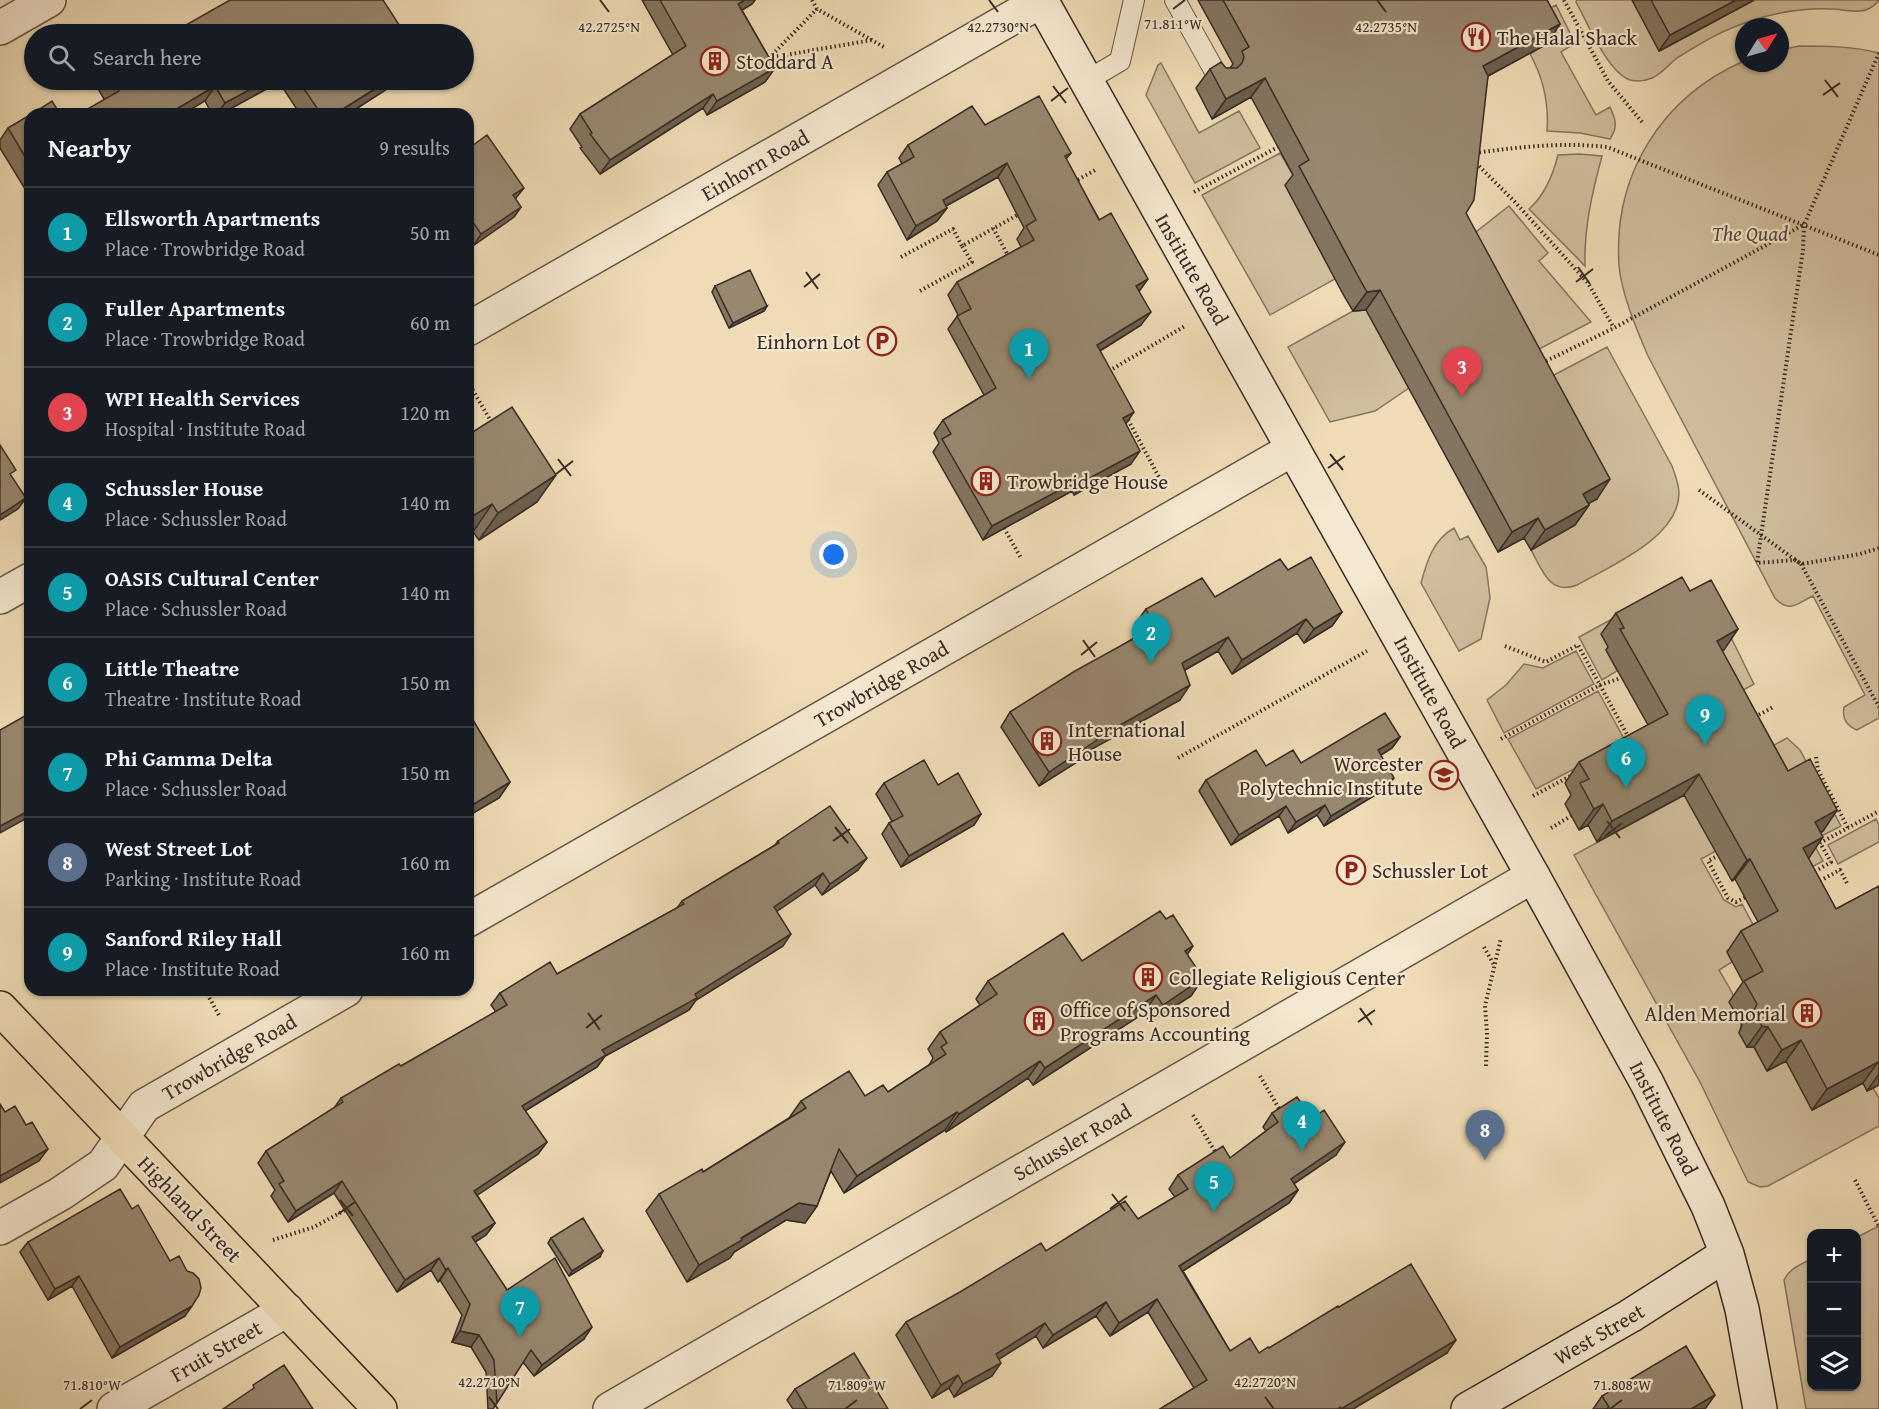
<!DOCTYPE html>
<html lang="en">
<head>
<meta charset="utf-8">
<style>
	:root { --surface:#171b24; --page:#242831; --text:#f1f3f6; --muted:#9ea1a6; --line:#363941; --accent:#c59692 }
	body { margin:0; font-family:"Gentium Book Plus",serif; background:var(--page); color:var(--text) }
	.controls { position:absolute; right:18px; bottom:18px; display:grid; overflow:hidden; border-radius:12px; box-shadow:0 2px 4px #0004 }
	.controls button { width:54px; height:54px; display:grid; place-items:center; padding:0; border:0; border-bottom:2px solid var(--line); background:var(--surface); color:var(--text); font:30px sans-serif }
	.compass { position:absolute; left:1735px; top:18px; width:54px; height:54px; border-radius:50%; background:var(--surface); box-shadow:0 2px 4px #0004; rotate:53deg }
	.you { position:absolute; left:834px; top:555px; width:21px; height:21px; margin:-15px; border:4px solid #fff; border-radius:50%; background:#1a73e8; box-shadow:0 0 0 9px #1a73e833 }
	.badge { display:grid; place-items:center; width:39px; height:39px; border-radius:50%; background:var(--accent); color:#fff; font-size:20px; font-weight:700 }
	.pin { position:absolute; translate:-50% -50px; filter:drop-shadow(0 2px 3px #0008) }
	.pin::after { content:''; position:absolute; top:32px; width:21px; height:18px; background:inherit; clip-path:polygon(0 0,100% 0,50% 100%) }
	.list { margin:0; padding:0; list-style:none }
	h2 { display:flex; justify-content:space-between; align-items:center; height:78px; margin:0; padding:0 24px; font-size:26px }
	h2 small { font-size:20px; font-weight:400; color:var(--muted) }
	.list li { display:grid; grid-template-columns:39px 1fr auto; gap:18px; align-items:center; box-sizing:border-box; height:90px; padding:0 24px; border-top:2px solid var(--line) }
	.list b { display:block; font-size:22px; white-space:nowrap }
	.list p { margin:0; font-size:20px; white-space:nowrap; color:var(--muted) }
	.list em { font-size:20px; font-style:normal; color:var(--muted) }
	.icon { flex:none; width:33px; height:33px; fill:none; stroke:currentColor; stroke-width:2; stroke-linecap:round; stroke-linejoin:round }
	.map { position:relative; flex:none; width:1879px; height:1409px; overflow:hidden }
	.search { position:absolute; background:var(--surface); box-shadow:0 2px 4px #0004; left:24px; top:24px; width:450px; height:66px; display:flex; align-items:center; gap:15px; box-sizing:border-box; padding:0 21px; border-radius:33px; color:var(--muted); font-size:22px }
	.panel { position:absolute; background:var(--surface); box-shadow:0 2px 4px #0004; left:24px; top:108px; width:450px; height:888px; border-radius:18px }
	.map>svg:first-child { display:block }
	.green { fill:#d0be9d; stroke:#847560; stroke-width:1.5 }
	.lines { fill:none; stroke-linecap:round; stroke-linejoin:round }
	.lane-casing { stroke:#665848; stroke-width:22 }
	.street-casing { stroke:#665848; stroke-width:36 }
	.secondary-casing { stroke:#392c24; stroke-width:36 }
	.highway-casing { stroke:#392c24; stroke-width:36 }
	.path { stroke:#392c24; stroke-width:4; stroke-dasharray:1.5 3; stroke-linecap:butt }
	.lane { stroke:#f5e8d0; stroke-width:20 }
	.street { stroke:#f5e8d0; stroke-width:33 }
	.secondary { stroke:#f5e8d0; stroke-width:33 }
	.highway { stroke:#efdcb6; stroke-width:33 }
	.wall { fill:#837560; stroke:#392c24; stroke-width:1.5 }
	.shaded-wall { fill:#6a5f4e; stroke:#392c24; stroke-width:1.5 }
	.building { fill:#988870; stroke:#392c24; stroke-width:1.5 }
	.ticks { fill:none; stroke:#392c24; stroke-width:2 }
	.labels { text-anchor:middle; dominant-baseline:central; stroke-width:4.5; stroke-linejoin:round; paint-order:stroke }
	.poi-label { font-size:21px; fill:#392c24; stroke:#f5e8d0; text-anchor:start }
	.street-label { font-size:21px; fill:#392c24; stroke:#f5e8d0 }
	.park-label { font-size:21px; font-style:italic; fill:#57493c; stroke:#f5e8d0 }
	.ticks-label { font-size:15px; text-anchor:middle; fill:#392c24; stroke:#f5e8d0; stroke-width:4.5; stroke-linejoin:round; paint-order:stroke }
</style>
</head>
<body>
<div class="map">
<svg width="1879" height="1409" viewBox="0 0 1879 1409">
	<rect width="100%" height="100%" fill="#efdcb6"/>
	<filter id="stains"><feTurbulence type="fractalNoise" baseFrequency=".00333" numOctaves="4"/><feColorMatrix values="0 0 0 0 .2 0 0 0 0 .09 0 0 0 0 .02 0 0 0 .5 -.17"/></filter>
	<radialGradient id="worn" r=".72"><stop offset=".6" stop-color="#630" stop-opacity="0"/><stop offset="1" stop-color="#630" stop-opacity=".3"/></radialGradient>
	<path class="green" d="M1577 0H1632L1660 51 1754 0H1879C1875 6 1867 11 1860 11 1851 12 1842 9 1832 9 1805 8 1777 12 1751 21 1724 29 1701 43 1677 58 1669 64 1662 74 1652 78 1645 81 1637 82 1630 80 1608 73 1587 22 1576 2Z
		M1556 5 1575 43 1561 52 1596 115 1610 107C1616 120 1618 127 1610 139L1580 133 1547 131C1549 103 1544 79 1530 54L1546 44 1533 17Z
		M1799 46C1826 46 1852 46 1879 53V718L1857 730C1847 726 1842 718 1844 707L1865 695 1813 596C1798 603 1789 614 1775 598L1648 356C1637 330 1621 293 1619 265 1613 174 1662 97 1744 61V63H1780V50Z
		M1161 63 1199 133 1239 111 1260 148 1195 183 1146 95 1158 65Z
		M1280 153 1295 179 1335 279 1270 315 1202 195Z
		M1579 154 1602 156C1592 193 1584 228 1585 266L1529 209C1545 195 1553 175 1558 155Z
		M1509 206 1548 253 1539 261 1591 322 1520 359 1456 239 1477 231Z
		M1366 310 1409 388 1375 411 1330 422 1288 347 1353 311Z
		M1607 347 1672 466C1675 475 1679 484 1679 493 1679 538 1610 566 1577 585 1549 596 1542 569 1531 550L1575 525 1535 385Z
		M1454 528 1460 540 1468 536 1486 567 1488 581 1490 598 1481 639 1459 651 1421 583C1427 561 1433 540 1454 528Z
		M1689 590C1721 605 1738 654 1754 684L1724 701 1702 662 1724 650Z
		M1623 613 1609 649 1606 650 1617 671 1602 680 1579 637Z
		M1576 651 1594 684 1504 733 1487 700 1506 685 1524 664 1543 668Z
		M1598 691 1629 748 1587 762 1536 789 1508 739Z
		M1787 738 1800 750 1841 826 1812 841 1823 861 1790 879 1801 843 1823 831 1754 756Z
		M1688 793 1716 851 1701 859 1724 900 1736 907 1742 904 1756 930 1727 951 1732 962 1719 970C1729 987 1747 1013 1739 1033L1747 1047H1754L1767 1071 1786 1061 1812 1110 1863 1083 1867 1090 1873 1088 1879 1098V1126L1768 1186 1760 1187 1748 1182 1701 1084 1574 855Z
		M1876 819 1879 825V842L1838 864 1828 845Z
		M1879 1226V1409H1806L1784 1280C1790 1268 1800 1265 1811 1259L1812 1386H1856L1857 1237Z"/>
	<g class="lines">
		<g class="lane-casing">
			<path id="lane" d="M1175 0 1218 77
				M1086 81 1120 61 1134 0"/>
		</g>
		<g class="street-casing">
			<path id="street" d="M0 28 49 0
				M468 329 1041 1
				M0 597 30 580
				M468 920 1293 449
				M0 1228 60 1194 103 1165 144 1106 346 990
				M114 1409 287 1310
				M610 1409 1533 876"/>
		</g>
		<g class="secondary-casing">
			<path id="secondary" d="M1041 0 1533 876 1647 1083 1708 1206 1727 1254 1742 1309 1760 1409
				M1468 1409 1630 1316 1727 1254"/>
		</g>
		<g class="highway-casing">
			<path id="highway" d="M0 1008 380 1409"/>
		</g>
		<path class="path" d="M812 0 817 9 884 47
			M1564 0 1608 81 1642 122
			M1879 53 1804 225 1803 250 1757 563 1795 560 1801 564 1860 554 1879 548
			M768 58 872 40
			M769 58 817 9
			M1475 153C1519 147 1562 142 1607 147L1879 255
			M1476 163 1515 202 1588 283 1614 328
			M1074 182 1097 169
			M1194 192 1278 147
			M993 228 1009 257
			M901 257 953 229 962 246
			M920 291 972 262 962 246 1021 213
			M1542 363 1614 328 1803 225
			M1109 371 1185 326
			M468 382 492 423
			M1126 416 1160 479
			M1699 490 1801 564 1879 707
			M1004 528 1021 558
			M1505 646 1546 662 1578 645 1630 740
			M1755 717 1773 707
			M1501 739 1600 685 1621 678
			M1816 757 1818 770 1848 828
			M1178 758 1367 651
			M1533 796 1574 774
			M1551 828 1571 816
			M1719 855 1708 861 1728 898 1736 902 1748 896
			M1811 874 1831 862 1820 843 1879 811
			M1816 883 1840 870 1848 885
			M1484 947 1494 965
			M205 990 220 1017
			M254 990 257 996
			M1486 1066 1487 1033 1485 1006 1501 938
			M1260 1076 1281 1112
			M1193 1115 1217 1155
			M1855 1180 1879 1227
			M273 1240 314 1227 349 1208"/>
		<use href="#lane" class="lane"/>
		<use href="#street" class="street"/>
		<use href="#secondary" class="secondary"/>
		<use href="#highway" class="highway"/>
	</g>
	<path class="wall" d="M642 0H755L752 4 742 10 775 68 765 82 707 115 703 108 600 174 580 148 582 147 570 129 580 114 673 55Z
		M1198 0H1547L1560 24 1547 44 1488 76 1466 213 1597 499 1588 503 1589 505 1575 525 1531 550 1524 538 1498 552 1366 310 1353 311 1344 296 1285 185 1293 175 1251 97 1212 119 1196 88 1210 69 1230 68 1233 64Z
		M1632 0H1754L1659 51Z
		M102 80H401L348 114H300L279 82 221 114H212L205 101 104 99 97 87Z
		M30 115V197L0 148V140L8 128Z
		M985 125 1071 153 1066 159 1139 292 1141 325 1100 351 1126 424 1131 464 1074 495 1072 491 983 540 933 452 939 443 934 433 943 420 984 395 948 329 958 315 948 295 957 282 1021 247 1017 239 1024 228 998 177 946 206 947 208 937 221 907 240 878 185 887 172 902 164 899 158 908 145Z
		M468 149 516 198 515 199 521 207 514 217 474 245 468 237Z
		M715 286 767 306 764 311 729 328 712 292Z
		M468 435 537 502 479 540 473 532Z
		M1288 570 1342 612 1332 626 1304 643 1297 633 1232 674 1218 651 1185 670 1180 700 1090 750 1088 755 1039 786 1001 727 1010 712 1141 634 1136 623 1146 609 1215 597Z
		M1690 591 1738 629 1722 651 1788 771 1837 810 1823 831 1821 832 1808 858 1836 909 1879 886V1085L1867 1091 1863 1083 1812 1110 1786 1061 1767 1071 1754 1047H1747L1739 1033 1742 1025 1729 1002 1743 982 1727 952 1741 931 1758 922 1735 879 1732 881 1684 795 1597 842 1588 825 1579 830 1565 804 1571 795 1565 783 1579 762 1648 725 1606 650 1608 647 1601 634 1616 613Z
		M468 712 510 782 499 798 468 816Z
		M1400 737 1392 748 1381 755 1387 788 1324 826 1317 815 1288 833 1279 816 1231 845 1199 791 1206 780 1266 766 1301 763Z
		M884 783 938 785 981 814 974 825 901 867 882 834 889 823 892 821 876 794Z
		M778 841 858 870 822 895 815 885 777 911 783 946 696 1000 689 1010 605 1056 597 1067 525 1111 547 1142 538 1154 477 1195 495 1223 486 1235 475 1242 507 1290 584 1339 534 1376 523 1362 493 1409H488L486 1372 471 1347 452 1342 462 1315 440 1280 438 1282 431 1270 397 1292 334 1193 288 1222 271 1196 275 1190 258 1163 266 1151 334 1108 341 1098 401 1066 496 1012 491 1005 500 993 557 974 677 908 682 901 775 845Z
		M1187 955 1203 978 1191 996 1150 1022 1144 1013 1033 1085 1028 1078 946 1132 945 1130 844 1193 831 1171 817 1206 805 1223 786 1220 734 1252 730 1258 687 1282 646 1211 659 1194 703 1172 789 1118 801 1101 865 1096 888 1092 929 1065 933 1058 928 1049 940 1032 980 1005 976 999 988 981 1082 961Z
		M1272 1113 1336 1155 1294 1184 1298 1190 1289 1203 1183 1271 1230 1351 1259 1353 1269 1348 1339 1307 1447 1353 1353 1409H1160L1194 1388 1148 1312 1110 1336 1096 1316 1043 1348 1036 1336 999 1359 992 1376 954 1397 949 1388 932 1398 896 1335 906 1322 1046 1251 1138 1219 1175 1197 1169 1189 1178 1175 1230 1158 1266 1131 1263 1127Z
		M551 1238 600 1257 569 1276 548 1243Z
		M28 1242 185 1316 112 1358 72 1286 48 1300 20 1252Z
		M795 1389 888 1409H793L787 1400Z
		M1602 1396 1705 1409H1593Z"/>
	<path class="shaded-wall" d="M745 0H755L752 4 729 18 738 4Z
		M1736 0H1754L1659 51 1670 35Z
		M1560 24 1547 44 1469 86 1483 66Z
		M775 68 765 82 707 115 717 101Z
		M1265 78 1251 97 1212 119 1226 99Z
		M267 80H280L279 82 221 114H217L225 103Z
		M389 80H401L348 114H335Z
		M215 86 205 101 183 114H168Z
		M713 94 703 108 600 174 610 160Z
		M1007 163 998 177 933 213 943 200Z
		M524 188 516 198 505 206 513 195Z
		M521 207 514 217 474 245 481 234Z
		M947 208 937 221 907 240 916 226Z
		M1148 279 1138 293 1136 286Z
		M1380 290 1366 310 1353 311 1367 292Z
		M767 306 764 311 729 328 733 323Z
		M1151 312 1141 325 1088 358 1097 345Z
		M1134 412 1125 425 1123 418Z
		M1140 451 1131 464 1074 495 1084 481Z
		M556 475 537 502 479 540 498 513Z
		M1082 478 1072 491 983 540 992 526Z
		M1610 479 1597 499 1570 514 1583 494Z
		M26 498 18 509 0 520V515Z
		M492 504 473 532 468 535V519Z
		M1589 505 1575 525 1531 550 1545 530Z
		M1538 518 1524 538 1498 552 1512 532Z
		M1342 612 1332 626 1304 643 1314 629Z
		M1306 619 1297 633 1232 674 1242 660Z
		M1738 629 1724 650 1702 662 1717 641Z
		M1228 637 1218 651 1172 677 1182 663Z
		M1190 685 1180 700 1090 750 1088 755 1039 786 1049 772 1096 739Z
		M1400 737 1392 748 1371 761 1378 750Z
		M1699 774 1684 795 1597 842 1612 821Z
		M1394 778 1387 788 1324 826 1331 816Z
		M510 782 499 798 468 816V812L474 804Z
		M1603 804 1588 825 1579 830 1594 809Z
		M1325 805 1317 815 1288 833 1296 822Z
		M1286 806 1279 816 1231 845 1239 835Z
		M30 810V815L29 817 0 833V826Z
		M1837 810 1823 831 1801 843 1815 822Z
		M981 814 974 825 901 867 909 856Z
		M1823 837 1809 858 1788 869 1803 848Z
		M867 858 858 870 822 895 830 884Z
		M1750 859 1735 879 1732 881 1747 860Z
		M823 873 815 885 766 919 774 907Z
		M791 934 783 946 696 1000 689 1010 605 1056 597 1067 513 1118 522 1106 602 1050Z
		M1193 946 1181 964 1185 951Z
		M1203 978 1191 996 1150 1022 1163 1005Z
		M1156 995 1144 1013 1033 1085 1045 1068Z
		M1762 1026 1768 1027 1754 1047H1747Z
		M1801 1040 1786 1061 1767 1071 1782 1050Z
		M1040 1061 1028 1078 946 1132 959 1114Z
		M1878 1062 1863 1083 1812 1110 1827 1089Z
		M1879 1074V1085L1867 1091Z
		M957 1112 945 1130 844 1193 857 1176Z
		M547 1142 538 1154 466 1203 474 1191Z
		M1345 1142 1336 1155 1281 1192 1291 1179Z
		M48 1149 39 1161 0 1183V1176Z
		M342 1181 334 1193 288 1222 296 1211Z
		M1298 1190 1289 1203 1170 1279 1179 1266Z
		M799 1203 817 1206 805 1223 786 1220 734 1252 730 1258 687 1282 699 1265Z
		M495 1223 486 1235 464 1249 472 1237Z
		M603 1251 600 1257 569 1276 572 1271Z
		M439 1258 431 1270 397 1292 405 1280Z
		M448 1268 440 1280 438 1282 446 1270Z
		M79 1276 72 1286 48 1300 55 1289Z
		M1157 1299 1148 1312 1110 1336 1119 1323Z
		M1106 1302 1096 1316 1043 1348 1053 1335Z
		M192 1306 185 1316 112 1358 120 1347Z
		M1045 1323 1036 1336 986 1367 996 1354Z
		M592 1327 584 1339 534 1376 542 1365Z
		M460 1331 479 1335 471 1347 452 1342Z
		M1456 1340 1447 1353 1353 1409H1341Z
		M1001 1363 992 1376 954 1397 963 1384Z
		M958 1375 949 1388 932 1398 941 1385Z
		M1715 1395 1705 1409H1691Z"/>
	<path class="building" d="M230 0H383L405 34H170Z
		M660 0H745L738 4 775 68 717 101 713 94 610 160 590 134 592 133 580 114 686 46Z
		M1223 0H1547L1560 24 1483 66 1488 76 1474 200 1466 213 1610 479 1583 494 1589 505 1545 530 1538 518 1512 532 1380 290 1367 292 1358 276 1299 166 1309 160 1265 78 1226 99 1210 69 1221 62 1226 68H1237L1242 63 1244 57 1242 51 1249 47Z
		M1651 0H1736L1670 35Z
		M112 80H267L225 103 215 86 168 114H79L119 91Z
		M298 80H389L335 114H321Z
		M1039 96 1071 153 1065 156 1099 220 1111 213 1148 279 1136 286 1151 312 1097 345 1134 412 1123 418 1140 451 1084 481 1082 478 992 526 942 439 951 434 943 420 996 388 957 316 971 309 957 282 1034 240 1026 226 1036 220 1007 163 943 200 947 208 916 226 887 172 914 157 908 145 972 106 985 125Z
		M52 101 60 114H32Z
		M30 115V165L8 128Z
		M487 135 524 188 513 195 521 207 481 234 468 215V149Z
		M750 270 767 306 733 323 715 286Z
		M512 407 556 475 498 513 492 504 468 519V435Z
		M0 445 16 470 10 474 26 498 0 515Z
		M1311 557 1342 612 1314 629 1306 619 1242 660 1228 637 1182 663 1190 685 1096 739 1097 740 1049 772 1010 712 1075 671 1155 627 1146 609 1202 578 1215 597 1280 559 1288 570Z
		M1682 577 1690 591 1711 580 1738 629 1717 641 1788 771 1810 759 1837 810 1815 822 1823 837 1803 848 1836 909 1879 886V1065L1878 1062 1827 1089 1801 1040 1782 1050 1768 1027 1762 1026 1753 1012 1757 1004 1744 981 1763 971 1741 931 1778 911 1750 859 1747 860 1699 774 1612 821 1603 804 1594 809 1580 783 1589 779 1579 762 1668 714 1620 629 1624 628 1616 613Z
		M468 712 510 782 474 804 468 795Z
		M30 713V810L0 826V730Z
		M1385 713 1400 737 1378 750 1394 778 1331 816 1325 805 1296 822 1286 806 1239 835 1206 780 1256 750 1266 766 1293 750 1301 763Z
		M924 760 938 785 958 773 981 814 909 856 889 823 903 816 884 783Z
		M830 806 867 858 830 884 823 873 774 907 791 934 695 994 697 998 602 1050 606 1055 522 1106 547 1142 474 1191 495 1223 472 1237 507 1290 555 1258 592 1327 542 1365 531 1350 497 1403 494 1360 479 1335 460 1331 470 1304 448 1268 446 1270 439 1258 405 1280 342 1181 296 1211 279 1184 284 1181 266 1151 343 1102 341 1098 399 1064 401 1066 507 1005 500 993 550 962 557 974 684 904 682 901 779 843 778 841Z
		M1160 911 1166 919 1173 915 1193 946 1185 951 1203 978 1163 1005 1156 995 1045 1068 1040 1061 959 1114 957 1112 857 1176 839 1149 817 1206 799 1203 741 1238 742 1240 699 1265 659 1194 702 1169 703 1172 806 1108 801 1101 849 1071 865 1096 883 1085 888 1092 946 1054 941 1047 947 1043 940 1032 997 994 988 981 1063 933 1082 961Z
		M1297 1097 1312 1119 1324 1110 1345 1142 1291 1179 1298 1190 1179 1266 1230 1351 1250 1338 1259 1353 1268 1347 1269 1348 1338 1306 1339 1307 1411 1264 1456 1340 1341 1409 1340 1407 1338 1409H1160L1207 1380 1157 1299 1119 1323 1106 1302 1053 1335 1045 1323 996 1354 1001 1363 963 1384 958 1375 941 1385 906 1322 960 1292 1041 1243 1046 1251 1125 1201 1138 1219 1188 1189 1178 1175 1223 1146 1230 1158 1278 1122 1272 1113Z
		M0 1104 5 1112 15 1106 26 1125 32 1122 48 1149 0 1176Z
		M120 1189 132 1209 138 1205 170 1261 179 1256 187 1271 193 1273 199 1279 201 1288 199 1295 192 1306 120 1347 79 1276 55 1289 28 1242Z
		M583 1218 603 1251 572 1271 551 1238Z
		M1686 1346 1715 1395 1691 1409H1606L1609 1407 1602 1396Z
		M854 1353 888 1409H807L795 1389Z
		M284 1365 313 1409H223L254 1388 253 1385Z"/>
	<path class="ticks" d="M600 0 609 12M989 0 998 12M1377 0 1386 12M1173 9 1185 0M1825 80 1838 97M1053 86 1066 103M1823 95 1840 83M1051 101 1068 88M1578 267 1590 284M806 272 818 289M1576 282 1593 269M804 287 820 274M1330 454 1343 470M558 459 571 476M1328 468 1345 456M556 474 573 461M1083 640 1095 657M1081 655 1097 642M1607 821 1620 838M835 827 848 843M1605 836 1622 823M833 841 850 829M1360 1008 1372 1025M588 1013 600 1030M1358 1022 1375 1010M586 1028 602 1015M1112 1194 1125 1211M340 1200 353 1216M1110 1209 1127 1196M338 1214 355 1202M489 1397 498 1409M1265 1397 1274 1409M80 1409 92 1400M845 1409 857 1400M1610 1409 1622 1400"/>
	<defs>
		<g id="restaurant-ring" transform="scale(1.5)"><circle r="9.5" fill="#f5e8d0" stroke="#8f2418" stroke-width="1.5"/><path d="M-5-6h1v4h1v-4h1v4h1v-4h1v5L-1.5 .5V6h-2V.5L-5-1ZM5-6V6H3V1.5H1.5Q1.5-4 5-6Z" fill="#8f2418"/></g>
		<g id="building-ring" transform="scale(1.5)"><circle r="9.5" fill="#f5e8d0" stroke="#8f2418" stroke-width="1.5"/><path d="M-4-6H4V6H1V3H-1V6H-4ZM-2.5-4.3h1.7v1.8h-1.7ZM.8-4.3h1.7v1.8H.8ZM-2.5-1h1.7V.8h-1.7ZM.8-1h1.7V.8H.8Z" fill="#8f2418"/></g>
		<g id="parking-ring" transform="scale(1.5)"><circle r="9.5" fill="#f5e8d0" stroke="#8f2418" stroke-width="1.5"/><path d="M-3.5-5.5H1a3.5 3.5 0 0 1 0 7H-1V5.5H-3.5ZM-1-3.4V-.6H.8a1.4 1.4 0 0 0 0-2.8Z" fill="#8f2418"/></g>
		<g id="university-ring" transform="scale(1.5)"><circle r="9.5" fill="#f5e8d0" stroke="#8f2418" stroke-width="1.5"/><path d="M0-5L7-2L0 1L-7-2ZM-4 1L0 2.5L4 1V4Q0 6-4 4Z" fill="#8f2418"/></g>
	</defs>
	<g fill-rule="evenodd">
		<use href="#restaurant-ring" x="1476" y="37"/>
		<use href="#building-ring" x="715" y="61"/>
		<use href="#parking-ring" x="882" y="341"/>
		<use href="#building-ring" x="986" y="481"/>
		<use href="#building-ring" x="1047" y="741"/>
		<use href="#university-ring" x="1444" y="775"/>
		<use href="#parking-ring" x="1351" y="870"/>
		<use href="#building-ring" x="1148" y="977"/>
		<use href="#building-ring" x="1807" y="1013"/>
		<use href="#building-ring" x="1039" y="1021"/>
	</g>
	<g class="labels">
		<g class="poi-label">
			<text x="1497" y="37">The Halal Shack</text>
			<text x="736" y="61">Stoddard A</text>
			<text x="861" y="341" text-anchor="end">Einhorn Lot</text>
			<text x="1007" y="481">Trowbridge House</text>
			<text x="1068" y="729">International<tspan x="1068" dy="24">House</tspan></text>
			<text x="1423" y="763" text-anchor="end">Worcester<tspan x="1423" dy="24">Polytechnic Institute</tspan></text>
			<text x="1372" y="870">Schussler Lot</text>
			<text x="1169" y="977">Collegiate Religious Center</text>
			<text x="1060" y="1009">Office of Sponsored<tspan x="1060" dy="24">Programs Accounting</tspan></text>
			<text x="1786" y="1013" text-anchor="end">Alden Memorial</text>
		</g>
		<g class="street-label">
			<text transform="translate(755 165) rotate(-30)">Einhorn Road</text>
			<text transform="translate(1192 269) rotate(60)">Institute Road</text>
			<text transform="translate(881 684) rotate(-30)">Trowbridge Road</text>
			<text transform="translate(1430 692) rotate(61)">Institute Road</text>
			<text transform="translate(229 1057) rotate(-30)">Trowbridge Road</text>
			<text transform="translate(1664 1118) rotate(63)">Institute Road</text>
			<text transform="translate(1072 1142) rotate(-30)">Schussler Road</text>
			<text transform="translate(190 1209) rotate(46)">Highland Street</text>
			<text transform="translate(1599 1334) rotate(-30)">West Street</text>
			<text transform="translate(216 1351) rotate(-30)">Fruit Street</text>
		</g>
		<g class="park-label">
			<text x="1750" y="233">The Quad</text>
		</g>
	</g>
	<g class="ticks-label">
		<text x="1173" y="29">71.811°W</text>
		<text x="609" y="32">42.2725°N</text>
		<text x="998" y="32">42.2730°N</text>
		<text x="1386" y="32">42.2735°N</text>
		<text x="489" y="1387">42.2710°N</text>
		<text x="1265" y="1387">42.2720°N</text>
		<text x="92" y="1390">71.810°W</text>
		<text x="857" y="1390">71.809°W</text>
		<text x="1622" y="1390">71.808°W</text>
	</g>
	<rect width="100%" height="100%" filter="url(#stains)"/>
	<rect width="100%" height="100%" fill="url(#worn)"/>
</svg>
<div class="controls">
<button>+</button>
<button>−</button>
<button><svg class="icon" aria-label="layers" viewBox="0 0 24 24"><path d="M12 4l9 5-9 5-9-5zM3 14l9 5 9-5"/></svg></button>
</div>
<svg class="compass" viewBox="-18 -18 36 36"><path d="M0-13l5 13h-10z" fill="#e53935"/><path d="M0 13l5-13h-10z" fill="#9ea1a6"/></svg>
<div class="you"></div>
<div class="pin badge" style="left:1029px;top:379px;background:#0f9aa8">1</div>
<div class="pin badge" style="left:1151px;top:663px;background:#0f9aa8">2</div>
<div class="pin badge" style="left:1462px;top:397px;background:#e0444e">3</div>
<div class="pin badge" style="left:1302px;top:1151px;background:#0f9aa8">4</div>
<div class="pin badge" style="left:1214px;top:1212px;background:#0f9aa8">5</div>
<div class="pin badge" style="left:1626px;top:788px;background:#0f9aa8">6</div>
<div class="pin badge" style="left:520px;top:1337px;background:#0f9aa8">7</div>
<div class="pin badge" style="left:1485px;top:1160px;background:#5c6f8a">8</div>
<div class="pin badge" style="left:1705px;top:745px;background:#0f9aa8">9</div>
<div class="search"><svg class="icon" aria-label="search" viewBox="0 0 24 24"><circle cx="10" cy="10" r="6"/><path d="M15 15l6 6"/></svg>Search here</div>
<section class="panel">
<h2>Nearby<small>9 results</small></h2>
<ul class="list">
<li><span class="badge" style="background:#0f9aa8">1</span><div><b>Ellsworth Apartments</b><p>Place · Trowbridge Road</p></div><em>50 m</em></li>
<li><span class="badge" style="background:#0f9aa8">2</span><div><b>Fuller Apartments</b><p>Place · Trowbridge Road</p></div><em>60 m</em></li>
<li><span class="badge" style="background:#e0444e">3</span><div><b>WPI Health Services</b><p>Hospital · Institute Road</p></div><em>120 m</em></li>
<li><span class="badge" style="background:#0f9aa8">4</span><div><b>Schussler House</b><p>Place · Schussler Road</p></div><em>140 m</em></li>
<li><span class="badge" style="background:#0f9aa8">5</span><div><b>OASIS Cultural Center</b><p>Place · Schussler Road</p></div><em>140 m</em></li>
<li><span class="badge" style="background:#0f9aa8">6</span><div><b>Little Theatre</b><p>Theatre · Institute Road</p></div><em>150 m</em></li>
<li><span class="badge" style="background:#0f9aa8">7</span><div><b>Phi Gamma Delta</b><p>Place · Schussler Road</p></div><em>150 m</em></li>
<li><span class="badge" style="background:#5c6f8a">8</span><div><b>West Street Lot</b><p>Parking · Institute Road</p></div><em>160 m</em></li>
<li><span class="badge" style="background:#0f9aa8">9</span><div><b>Sanford Riley Hall</b><p>Place · Institute Road</p></div><em>160 m</em></li>
</ul>
</section>
</div>
</body>
</html>
